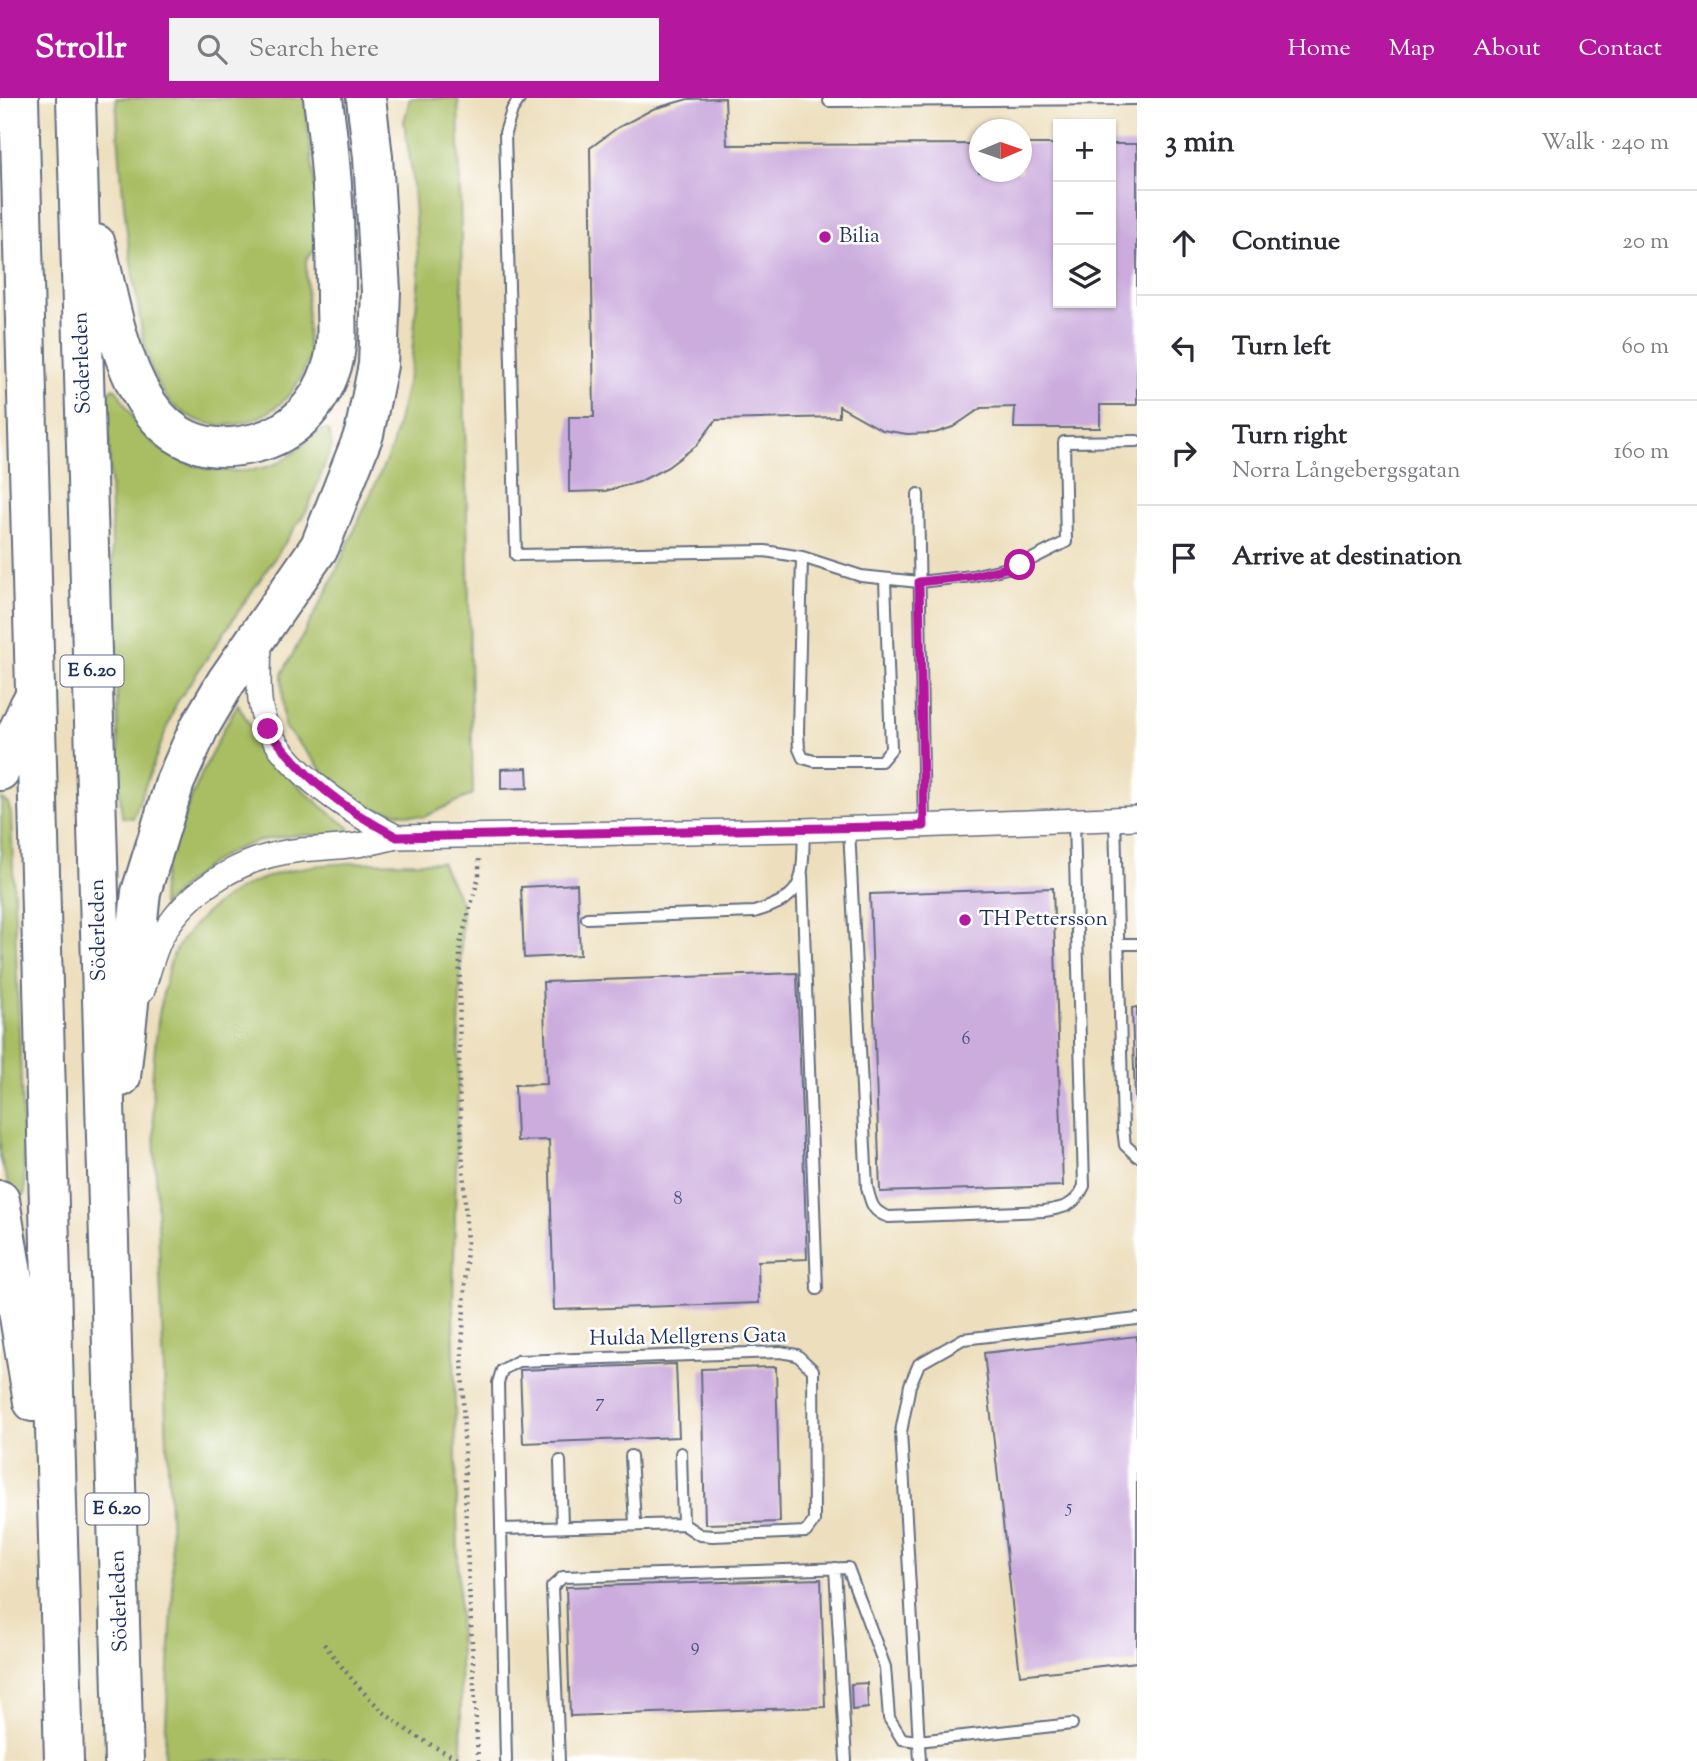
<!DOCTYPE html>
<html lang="en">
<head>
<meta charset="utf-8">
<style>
	:root { --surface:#fff; --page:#f2f2f3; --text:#2b2b33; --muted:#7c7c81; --line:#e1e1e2; --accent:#b5179e }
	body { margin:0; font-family:"Sorts Mill Goudy",serif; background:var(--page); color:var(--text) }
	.controls { position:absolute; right:21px; top:21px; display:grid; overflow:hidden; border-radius:0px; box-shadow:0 2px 5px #0004 }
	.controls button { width:63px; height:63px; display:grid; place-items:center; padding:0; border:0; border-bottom:2px solid var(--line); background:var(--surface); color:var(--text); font:35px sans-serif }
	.compass { position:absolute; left:969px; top:21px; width:63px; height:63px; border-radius:50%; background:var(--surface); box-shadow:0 2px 5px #0004; rotate:88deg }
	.stop { position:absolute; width:21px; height:21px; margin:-16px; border:5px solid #b5179e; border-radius:50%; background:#fff }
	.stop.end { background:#b5179e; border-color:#fff; box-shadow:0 2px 7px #0008 }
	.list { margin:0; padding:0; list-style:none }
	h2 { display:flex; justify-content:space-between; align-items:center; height:91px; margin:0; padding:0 28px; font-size:30px }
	h2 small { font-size:23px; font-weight:400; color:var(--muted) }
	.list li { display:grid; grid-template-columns:46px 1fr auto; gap:21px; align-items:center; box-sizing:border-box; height:105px; padding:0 28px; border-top:2px solid var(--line) }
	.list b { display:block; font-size:26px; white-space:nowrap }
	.list p { margin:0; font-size:23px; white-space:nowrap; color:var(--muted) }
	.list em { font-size:23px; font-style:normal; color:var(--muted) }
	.icon { flex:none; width:38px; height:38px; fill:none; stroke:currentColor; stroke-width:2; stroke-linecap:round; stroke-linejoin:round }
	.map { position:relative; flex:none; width:1137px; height:1663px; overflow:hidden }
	header { display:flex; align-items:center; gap:42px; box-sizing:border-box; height:98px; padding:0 35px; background:var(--accent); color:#fff }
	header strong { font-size:33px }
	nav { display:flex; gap:38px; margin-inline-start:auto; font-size:24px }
	.search { width:490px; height:63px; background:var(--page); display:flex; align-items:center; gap:18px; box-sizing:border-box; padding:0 24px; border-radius:0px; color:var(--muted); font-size:26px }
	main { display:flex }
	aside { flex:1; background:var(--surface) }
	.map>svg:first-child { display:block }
	.green { fill:#a9be63; stroke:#627660; stroke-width:2 }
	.building { fill:#cbacdd }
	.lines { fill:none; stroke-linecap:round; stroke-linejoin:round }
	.lane-casing { stroke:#646d7f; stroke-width:14 }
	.street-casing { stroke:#646d7f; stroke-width:26 }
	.highway-casing { stroke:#646d7f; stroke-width:42 }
	.path { stroke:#646d7f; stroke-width:4.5; stroke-dasharray:2 5; stroke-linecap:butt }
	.lane { stroke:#fff; stroke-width:10 }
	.street { stroke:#fff; stroke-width:23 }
	.highway { stroke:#fff; stroke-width:38 }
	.route { stroke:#b5179e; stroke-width:9 }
	.poi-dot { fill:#b5179e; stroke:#fff; stroke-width:2.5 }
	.labels { text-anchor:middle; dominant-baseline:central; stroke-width:5; stroke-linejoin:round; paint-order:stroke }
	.number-label { font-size:18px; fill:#474e7e }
	.shield { fill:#fff; stroke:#5f6d8e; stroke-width:2 }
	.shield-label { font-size:19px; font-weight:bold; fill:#1b2f5e }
	.poi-label { font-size:21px; fill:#1b2f5e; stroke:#fff; text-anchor:start }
	.street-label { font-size:21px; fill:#1b2f5e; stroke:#fff }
</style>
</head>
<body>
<header>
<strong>Strollr</strong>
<div class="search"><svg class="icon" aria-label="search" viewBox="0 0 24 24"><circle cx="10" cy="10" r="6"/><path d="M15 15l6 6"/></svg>Search here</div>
<nav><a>Home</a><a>Map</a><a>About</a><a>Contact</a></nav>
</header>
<main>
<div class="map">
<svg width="1137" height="1663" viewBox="0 0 1137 1663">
	<rect width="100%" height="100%" fill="#fff"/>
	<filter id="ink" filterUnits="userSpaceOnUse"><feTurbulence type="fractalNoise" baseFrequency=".0143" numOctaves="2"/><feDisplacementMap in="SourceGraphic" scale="14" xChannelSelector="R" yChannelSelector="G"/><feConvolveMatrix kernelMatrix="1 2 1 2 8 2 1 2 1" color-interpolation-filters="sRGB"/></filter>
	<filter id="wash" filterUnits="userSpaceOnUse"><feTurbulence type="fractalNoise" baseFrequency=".00686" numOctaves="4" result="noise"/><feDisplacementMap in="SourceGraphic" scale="28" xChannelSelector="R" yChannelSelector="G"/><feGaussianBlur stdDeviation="1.57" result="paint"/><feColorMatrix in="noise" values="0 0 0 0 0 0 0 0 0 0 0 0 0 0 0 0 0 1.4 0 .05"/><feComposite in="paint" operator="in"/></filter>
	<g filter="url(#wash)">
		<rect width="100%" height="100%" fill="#eddfbd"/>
		<path class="green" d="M116 0H305L320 134 314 152 306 162 308 248 311 254C301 289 280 314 246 324 214 334 179 320 162 293 145 265 142 233 137 201 125 135 120 68 116 0Z
			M410 0H458L473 696 424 719 375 711 339 692 284 628 282 576 328 491 392 349 411 268 419 177 412 75 404 24Z
			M113 290 117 292C125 306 133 322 143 334 172 371 236 383 278 365 296 357 305 342 321 332H329L332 348 307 412 176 606 133 720 122 719 120 697 108 317V295Z
			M238 606C264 657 303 697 349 729L350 735C339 741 316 736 303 737 238 740 205 763 163 809 150 777 218 637 238 606Z
			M1 700 8 706 11 715 25 1095 18 1103 11 1096 0 1059Z
			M441 764 462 807 453 1206 462 1663H164L173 1491 152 983C155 943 159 904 170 866 174 851 188 833 199 822 265 754 354 766 441 764Z"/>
		<g id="blocks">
			<path class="building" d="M725 0 727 47 979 46V74H1021V46H1058V205H1111V46H1137V307H1100V330H1014L1015 309 981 310 953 329 935 335 907 336 882 332 839 308V319L716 322 697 347 668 369 639 384 605 393 569 394V319H594L590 50 617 30 653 11 688 1Z
				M527 670 528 690 501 691V671Z
				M577 786 580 857 524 860 521 789Z
				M1053 790 1063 1088 880 1094 870 796Z
				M797 875 807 1161 758 1163 759 1205 554 1212 549 1042 517 1043 515 987 547 986 543 884Z
				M1137 909V1002H1135L1132 910Z
				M1137 1238V1564L1020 1577 984 1255Z
				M676 1266 679 1339 523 1345 520 1272Z
				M776 1269 780 1424 705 1426 701 1271Z
				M821 1481 825 1609 570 1618 566 1489Z
				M867 1585 868 1610 852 1612 851 1586Z"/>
		</g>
	</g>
	<g filter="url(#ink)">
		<use href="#blocks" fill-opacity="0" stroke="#646d7f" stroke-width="2"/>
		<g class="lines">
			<g class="lane-casing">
				<path id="lane" d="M520 0 512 12 505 35 516 457 765 453 802 459 861 478 919 484 972 478 1020 467 1066 444 1064 344 1137 343
					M829 0V3L1137 1
					M918 396 924 728
					M802 459 798 634 799 651 803 660 814 663H881L891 651 885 482
					M1115 721 1123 1031 1125 1047 1137 1058
					M849 731 867 1089C871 1105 872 1114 889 1119L1044 1113C1064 1110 1075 1108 1084 1088L1074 723
					M802 777 817 1191
					M587 820 754 814C807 798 802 783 804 732
					M1118 846H1137
					M681 1355 683 1426
					M631 1358 635 1425
					M560 1363 562 1428
					M503 1431 683 1426 700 1437 713 1438 806 1434 814 1423 813 1272 797 1257 780 1254 518 1263 502 1272 498 1285 506 1663
					M835 1470 846 1663
					M559 1663 552 1489 563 1479 848 1470 885 1569 889 1620 902 1641 918 1643 1072 1626
					M920 1663 901 1334 910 1287 919 1266 963 1241 1137 1221"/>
			</g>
			<g class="street-casing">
				<path id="street" d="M260 540C260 562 257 587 261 609 270 665 351 715 397 739
					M143 892C149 874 154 852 163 836 191 788 247 757 301 752 338 749 360 749 397 739L804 732 1137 720"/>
			</g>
			<g class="highway-casing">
				<path id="highway" d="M19 0 64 1663
					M76 0 124 1663
					M96 146C116 229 133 376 255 345 293 336 319 307 331 271 339 249 336 224 336 202 336 135 332 66 323 0
					M0 673 30 606
					M121 979 141 794 175 684 199 630 226 584 320 448 364 336 378 267 381 193 373 59 366 0
					M0 1102 33 1304"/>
			</g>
			<path class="path" d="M324 1546C370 1606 393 1630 463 1663
				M478 1663 466 1429 462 1254 467 1145 459 990 460 846 479 778V761"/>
			<use href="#lane" class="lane"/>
			<use href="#street" class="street"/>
			<use href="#highway" class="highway"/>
		</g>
	</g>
	<g class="lines" filter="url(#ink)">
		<path class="route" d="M268 631C305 681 342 710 397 739L924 728 919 484 972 478 1020 467"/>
	</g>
	<g class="poi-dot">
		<circle cx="825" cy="139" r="7"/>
		<circle cx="965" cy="822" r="7"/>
	</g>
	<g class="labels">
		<g class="number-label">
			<text x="966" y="942">6</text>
			<text x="678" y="1102">8</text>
			<text x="600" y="1305">7</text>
			<text x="1069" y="1410">5</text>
			<text x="695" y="1549">9</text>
		</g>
		<g class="shield">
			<rect x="60.5" y="557.5" width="63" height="31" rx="5"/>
			<rect x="85.5" y="1395.5" width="63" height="31" rx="5"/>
		</g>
		<g class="shield-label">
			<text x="92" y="573">E 6.20</text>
			<text x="117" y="1411">E 6.20</text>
		</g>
		<g class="poi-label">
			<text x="839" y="139">Bilia</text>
			<text x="979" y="822">TH Pettersson</text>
		</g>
		<g class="street-label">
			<text transform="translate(83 265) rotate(-92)">Söderleden</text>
			<text transform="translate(99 832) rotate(-91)">Söderleden</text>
			<text transform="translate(688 1240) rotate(-1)">Hulda Mellgrens Gata</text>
			<text transform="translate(120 1503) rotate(-92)">Söderleden</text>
		</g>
	</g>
</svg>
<div class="controls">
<button>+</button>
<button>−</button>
<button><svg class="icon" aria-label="layers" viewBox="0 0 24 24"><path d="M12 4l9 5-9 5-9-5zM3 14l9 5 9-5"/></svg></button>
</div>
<svg class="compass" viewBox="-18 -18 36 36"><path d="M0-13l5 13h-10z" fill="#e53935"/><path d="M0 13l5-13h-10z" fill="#7c7c81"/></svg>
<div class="stop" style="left:1020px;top:467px"></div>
<div class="stop end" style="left:268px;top:631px"></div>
</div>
<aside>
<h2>3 min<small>Walk · 240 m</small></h2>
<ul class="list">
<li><svg class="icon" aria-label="ahead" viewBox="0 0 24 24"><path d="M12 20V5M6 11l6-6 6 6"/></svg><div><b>Continue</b></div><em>20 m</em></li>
<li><svg class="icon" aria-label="left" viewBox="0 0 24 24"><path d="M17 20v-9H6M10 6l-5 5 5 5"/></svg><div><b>Turn left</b></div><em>60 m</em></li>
<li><svg class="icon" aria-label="right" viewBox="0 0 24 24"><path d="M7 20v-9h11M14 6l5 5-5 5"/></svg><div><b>Turn right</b><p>Norra Långebergsgatan</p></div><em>160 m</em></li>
<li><svg class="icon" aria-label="arrive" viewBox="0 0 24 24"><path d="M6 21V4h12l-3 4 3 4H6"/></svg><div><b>Arrive at destination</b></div></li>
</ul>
</aside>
</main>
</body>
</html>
